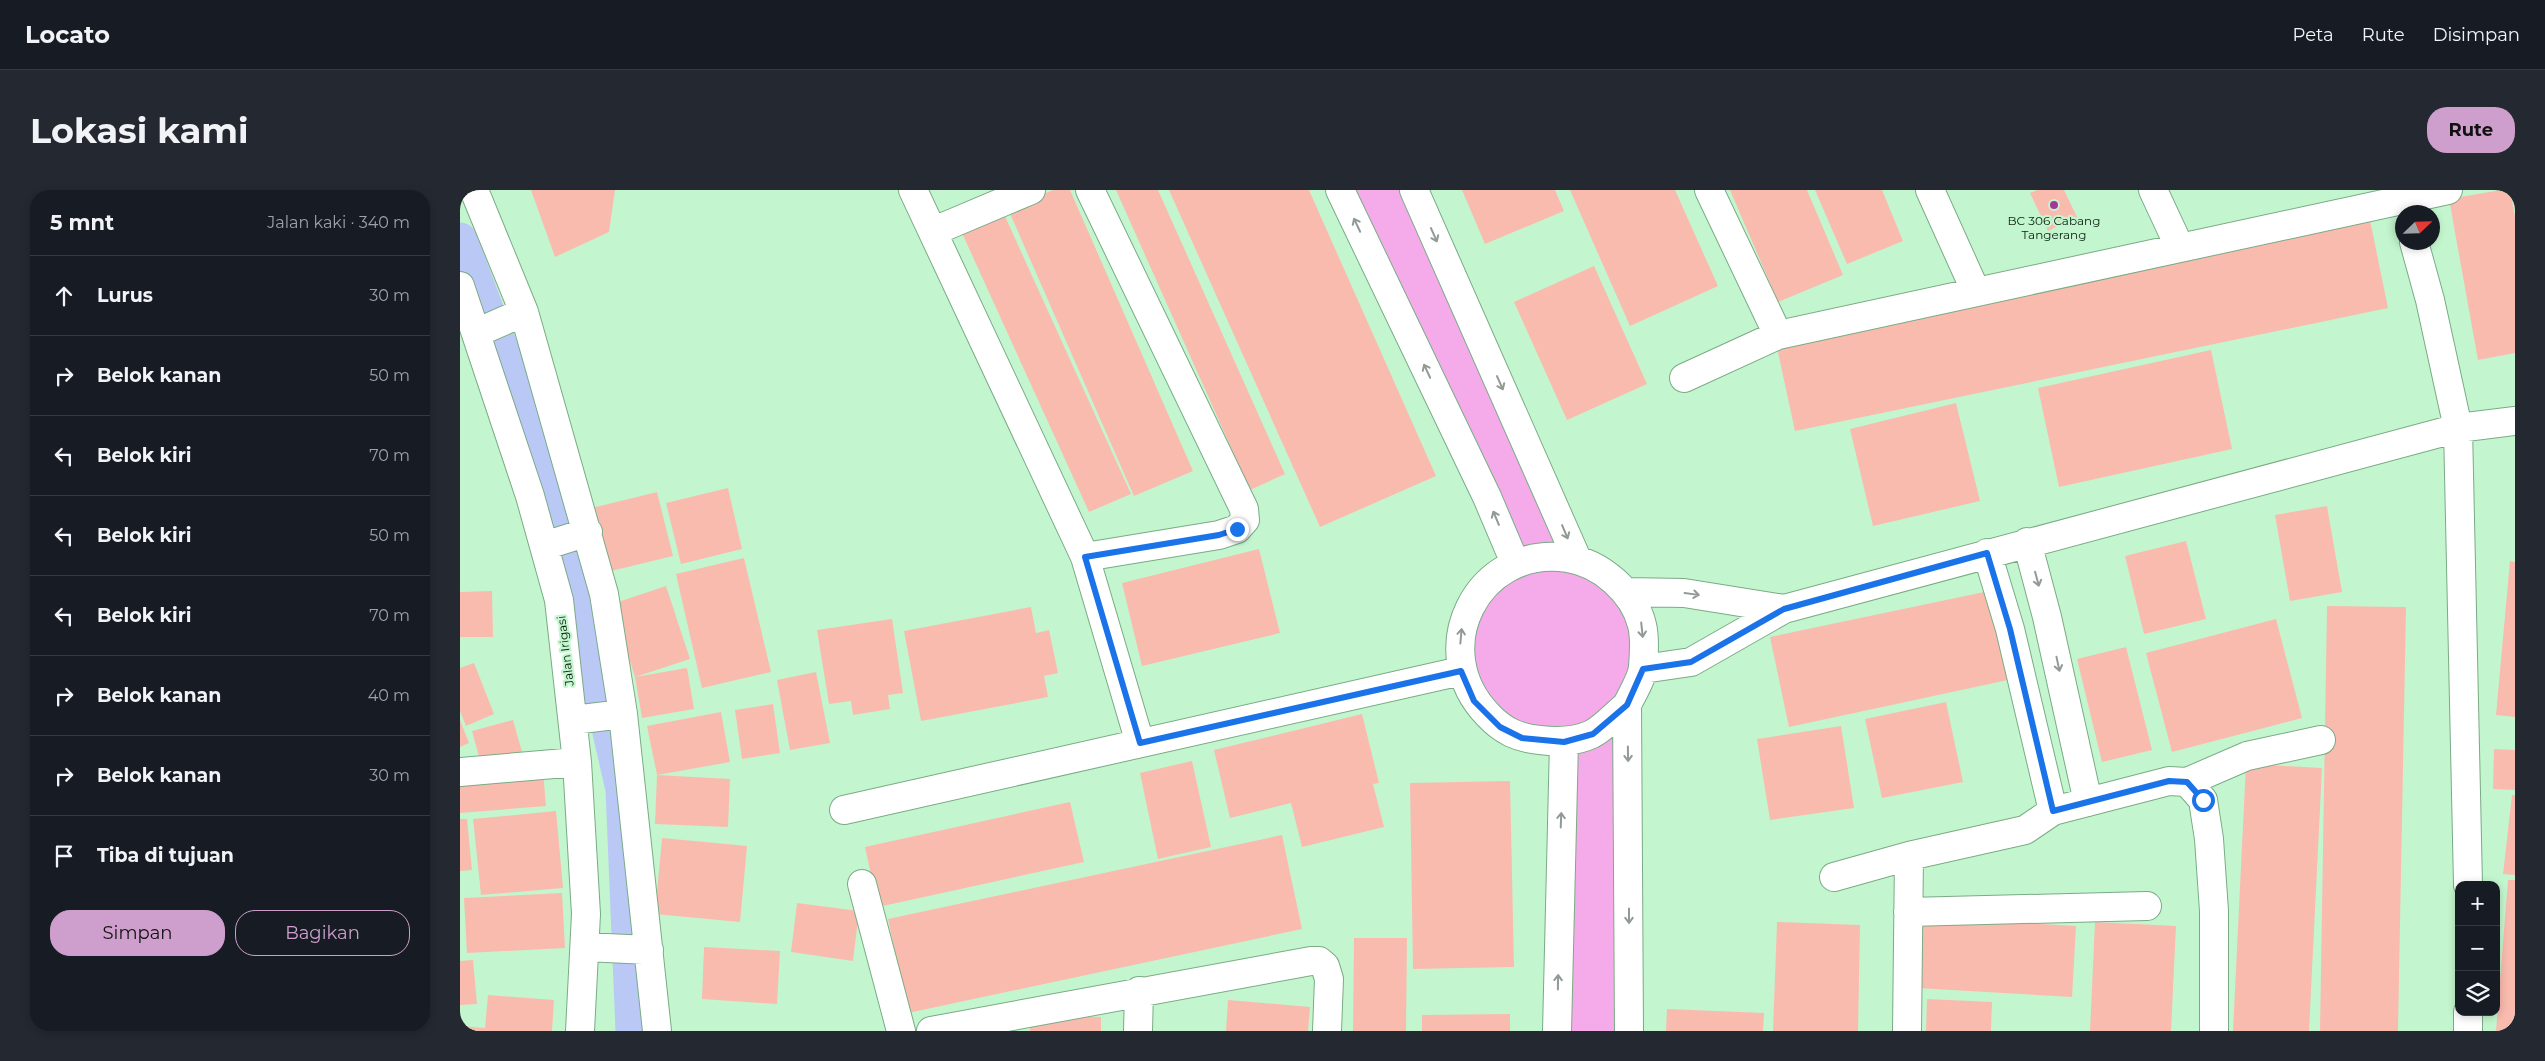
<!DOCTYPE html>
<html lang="id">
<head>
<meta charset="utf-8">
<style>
	:root { --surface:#171b24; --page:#242831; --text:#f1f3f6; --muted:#9ea1a6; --line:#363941; --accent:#ce9fcc }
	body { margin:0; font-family:Montserrat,sans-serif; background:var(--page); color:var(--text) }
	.controls { position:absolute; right:15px; bottom:15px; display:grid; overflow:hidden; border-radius:10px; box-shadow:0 2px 8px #0003 }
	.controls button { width:45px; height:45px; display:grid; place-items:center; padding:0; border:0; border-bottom:1px solid var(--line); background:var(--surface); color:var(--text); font:25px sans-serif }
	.compass { position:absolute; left:1935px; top:15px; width:45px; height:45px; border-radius:50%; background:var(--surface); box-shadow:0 2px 8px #0003; rotate:67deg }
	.stop { position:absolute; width:15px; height:15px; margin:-11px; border:4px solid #1a73e8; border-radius:50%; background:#fff }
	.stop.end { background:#1a73e8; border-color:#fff; box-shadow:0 1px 5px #0008 }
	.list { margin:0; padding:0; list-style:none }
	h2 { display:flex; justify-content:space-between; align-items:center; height:65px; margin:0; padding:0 20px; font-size:21px }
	h2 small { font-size:16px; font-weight:400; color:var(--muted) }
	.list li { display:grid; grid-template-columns:32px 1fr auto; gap:15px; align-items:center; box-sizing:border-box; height:80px; padding:0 20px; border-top:1px solid var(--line) }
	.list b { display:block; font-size:19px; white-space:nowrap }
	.list em { font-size:16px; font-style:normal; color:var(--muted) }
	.actions { display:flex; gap:10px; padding:15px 20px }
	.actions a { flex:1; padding:11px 0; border:1px solid var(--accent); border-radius:20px; text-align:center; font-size:18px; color:var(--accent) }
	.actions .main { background:var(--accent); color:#111 }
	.icon { flex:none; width:28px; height:28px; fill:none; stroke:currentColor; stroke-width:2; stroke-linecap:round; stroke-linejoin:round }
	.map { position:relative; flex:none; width:2055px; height:841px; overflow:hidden; border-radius:20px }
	header { display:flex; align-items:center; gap:30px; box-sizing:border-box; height:70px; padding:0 25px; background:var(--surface); border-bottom:1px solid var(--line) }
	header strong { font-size:24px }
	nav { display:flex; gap:28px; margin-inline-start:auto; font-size:18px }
	.intro { display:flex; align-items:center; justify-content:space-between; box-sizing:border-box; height:120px; padding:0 30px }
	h1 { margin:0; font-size:35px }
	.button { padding:12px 22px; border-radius:20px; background:var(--accent); color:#111; font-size:18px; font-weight:700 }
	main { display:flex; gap:30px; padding:0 30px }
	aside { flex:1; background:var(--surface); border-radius:20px; box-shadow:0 2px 8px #0003 }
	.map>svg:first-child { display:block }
	.green { fill:#f5abea }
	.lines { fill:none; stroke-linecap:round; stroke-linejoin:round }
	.canal { stroke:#bac8f6; stroke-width:35 }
	.building { fill:#fabbaf }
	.minor-casing { stroke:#7aab85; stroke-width:30 }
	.minor { stroke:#fff; stroke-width:28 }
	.oneway { stroke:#919a94 }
	.route { stroke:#1a73e8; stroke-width:6 }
	.poi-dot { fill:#a33899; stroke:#c3f6ce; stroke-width:2 }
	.labels { text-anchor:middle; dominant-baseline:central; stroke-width:4.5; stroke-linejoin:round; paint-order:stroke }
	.poi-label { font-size:12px; fill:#0b1f11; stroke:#c3f6ce }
	.street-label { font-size:12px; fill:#0b1f11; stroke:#c3f6ce }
</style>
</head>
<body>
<header>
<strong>Locato</strong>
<nav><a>Peta</a><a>Rute</a><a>Disimpan</a></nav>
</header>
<div class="intro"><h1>Lokasi kami</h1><a class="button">Rute</a></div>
<main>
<aside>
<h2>5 mnt<small>Jalan kaki · 340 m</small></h2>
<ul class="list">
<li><svg class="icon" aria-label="ahead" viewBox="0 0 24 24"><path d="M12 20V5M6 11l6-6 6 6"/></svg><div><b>Lurus</b></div><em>30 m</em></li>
<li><svg class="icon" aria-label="right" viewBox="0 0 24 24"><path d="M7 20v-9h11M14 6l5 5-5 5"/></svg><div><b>Belok kanan</b></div><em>50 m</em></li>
<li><svg class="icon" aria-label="left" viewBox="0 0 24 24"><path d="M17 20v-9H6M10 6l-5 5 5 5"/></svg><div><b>Belok kiri</b></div><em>70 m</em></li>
<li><svg class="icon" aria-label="left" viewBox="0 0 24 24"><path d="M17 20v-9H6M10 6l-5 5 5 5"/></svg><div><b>Belok kiri</b></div><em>50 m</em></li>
<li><svg class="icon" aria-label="left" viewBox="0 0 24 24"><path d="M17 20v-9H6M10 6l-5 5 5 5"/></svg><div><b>Belok kiri</b></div><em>70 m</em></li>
<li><svg class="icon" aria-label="right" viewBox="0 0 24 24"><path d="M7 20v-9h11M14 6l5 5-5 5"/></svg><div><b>Belok kanan</b></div><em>40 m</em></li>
<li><svg class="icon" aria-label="right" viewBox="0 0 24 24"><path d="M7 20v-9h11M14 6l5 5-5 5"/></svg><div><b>Belok kanan</b></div><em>30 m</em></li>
<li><svg class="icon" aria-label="arrive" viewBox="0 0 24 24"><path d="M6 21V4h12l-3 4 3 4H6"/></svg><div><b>Tiba di tujuan</b></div></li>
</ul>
<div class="actions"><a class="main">Simpan</a><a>Bagikan</a></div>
</aside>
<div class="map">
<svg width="2055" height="841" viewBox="0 0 2055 841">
	<rect width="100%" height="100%" fill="#c3f6ce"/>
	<path class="green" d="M880 0H955L1117 369 1177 422 1167 515 1168 841H1097L1104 553 1040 537 1000 443 1055 373Z"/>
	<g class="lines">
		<path class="canal" d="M0 50 94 299 163 599 173 841"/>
	</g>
	<path class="building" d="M71 0H155L149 42 95 67Z
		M593 0H610L733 281 674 306 548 19Z
		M656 0H698L825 284 790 300Z
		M709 0H849L976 286 860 337Z
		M1002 0H1095L1104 21 1025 54Z
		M1110 0H1215L1258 96 1170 136Z
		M1270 0H1347L1383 85 1318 112Z
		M1355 0H1422L1443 51 1387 74Z
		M1577 0H1604L1617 27 1588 41 1570 3Z
		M2041 0H2050L2055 26V163L2018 170 1989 9Z
		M544 24 671 304 629 322 502 43Z
		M1910 30 1928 118 1335 241 1316 153Z
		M1134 76 1187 194 1107 230 1054 112Z
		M1751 160 1772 259 1599 297 1578 198Z
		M1496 213 1520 311 1413 336 1390 239Z
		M268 298 282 359 221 374 206 313Z
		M197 302 213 366 147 382 132 318Z
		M1867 316 1882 402 1830 411 1815 325Z
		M1726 351 1746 429 1684 444 1665 366Z
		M799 359 820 443 682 476 662 393Z
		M284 368 311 482 242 498 216 384Z
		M2050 371 2055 372V527L2036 525Z
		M206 396 230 469 175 487 152 414Z
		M32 401 33 447H0V402Z
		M1529 401 1548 490 1329 537 1310 447Z
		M1867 416 1946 417 1938 841H1860Z
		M571 417 576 443 589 440 598 483 584 486 588 507 461 531 444 441Z
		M432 429 443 503 428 505 430 519 393 525 391 511 369 514 357 440Z
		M1816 429 1842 528 1712 562 1686 463Z
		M1666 457 1692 560 1642 572 1617 469Z
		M14 473 34 524 6 536 0 521V478Z
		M227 478 234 519 182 528 175 487Z
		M356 482 370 553 330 560 317 490Z
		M1486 512 1503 592 1422 608 1405 529Z
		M313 514 320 563 282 569 275 520Z
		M261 522 270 572 197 585 270 589 268 637 195 634 197 585 187 536Z
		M902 524 919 593 913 594 924 637 842 657 831 613 770 628 754 560Z
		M0 530 9 553 0 557Z
		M53 530 64 569 23 581 12 541Z
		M1381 536 1394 618 1310 630 1297 549Z
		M2034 559 2055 560V600L2033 599Z
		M732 571 751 657 698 669 680 583Z
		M1786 574 1862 578 1849 841H1773Z
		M83 581 86 616 0 623V588Z
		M1050 591 1054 777 953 779 950 593Z
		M2052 605H2055V685L2043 684Z
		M610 612 624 672 418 717 405 657Z
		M96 621 103 698 21 705 13 629Z
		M0 629H7L12 680 0 681Z
		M822 645 842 739 448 823 428 729Z
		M202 648 287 656 280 732 195 724Z
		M2048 690H2055V841H2036Z
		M102 703 105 758 7 763 4 708Z
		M337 713 399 721 393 771 331 762Z
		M1461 727 1616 736 1612 807 1457 798Z
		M1317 732 1400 735 1398 841H1313Z
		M1635 732 1716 736 1711 841H1630Z
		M894 748H947L946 841H893Z
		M244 757 320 761 317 814 242 809Z
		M13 770 17 814 0 815V771Z
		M28 805 94 810 92 841H0V836L25 838Z
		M1467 809 1532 812 1531 841H1466Z
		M768 810 850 817 848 841H766Z
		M1207 819 1304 823 1303 841H1206Z
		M1050 824V841H962V825Z
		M570 825 641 827V841H570Z"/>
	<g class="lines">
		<g class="minor-casing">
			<path id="minor" d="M14 0 64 122 144 404 163 524 197 841
				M453 0 625 367 680 553
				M880 0 1027 307 1055 373
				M954 0 1117 369
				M1249 0 1318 145
				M1470 0 1516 102
				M1693 0 1720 58
				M474 41 571 0
				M1954 52 1970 110 1998 238 2008 695
				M0 96 70 306 99 410 117 572 126 724 120 841
				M16 143 64 122
				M1224 188 1318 145 1988 0
				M1567 352 1587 427 1628 612
				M84 356 128 342
				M1527 363 1550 439 1593 621
				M625 367 759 345 777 339 785 330 784 319 630 0
				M1165 402 1224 403 1324 419
				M1183 479 1231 472 1324 419 1998 238 2055 231
				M1167 515C1156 524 1144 538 1132 544 1115 552 1098 552 1080 550 1058 548 1043 541 1028 525 965 460 1017 355 1107 368 1141 373 1174 402 1182 435 1185 447 1184 465 1183 477 1182 489 1172 504 1167 515L1169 841
				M113 530 163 524
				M0 582 117 572
				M1727 592 1787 566 1861 550
				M384 620 1001 481
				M1374 687 1449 666
				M402 694 441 841
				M1448 722 1687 716
				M125 757 189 760
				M471 841 851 771H859L865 776 869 789 867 841
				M678 841 679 801
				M1097 841 1104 552
				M1447 841 1449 666 1565 640 1593 621 1709 591 1727 592 1743 610 1749 649 1754 721V841
				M2008 841V822"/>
		</g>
		<use href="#minor" class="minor"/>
	</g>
	<defs><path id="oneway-shaft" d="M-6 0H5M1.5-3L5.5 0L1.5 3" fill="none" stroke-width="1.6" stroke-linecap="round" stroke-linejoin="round" transform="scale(1.25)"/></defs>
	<g class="oneway">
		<use href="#oneway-shaft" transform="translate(897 35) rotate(-115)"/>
		<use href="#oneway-shaft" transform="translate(974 45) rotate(66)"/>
		<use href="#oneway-shaft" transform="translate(967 181) rotate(-115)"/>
		<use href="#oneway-shaft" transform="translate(1040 193) rotate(66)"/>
		<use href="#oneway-shaft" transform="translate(1036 328) rotate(-113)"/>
		<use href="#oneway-shaft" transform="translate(1105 342) rotate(67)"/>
		<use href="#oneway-shaft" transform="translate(1577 389) rotate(75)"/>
		<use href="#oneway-shaft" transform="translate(1232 404) rotate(8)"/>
		<use href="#oneway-shaft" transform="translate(1182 440) rotate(84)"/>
		<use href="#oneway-shaft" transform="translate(1001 446) rotate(-85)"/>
		<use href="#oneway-shaft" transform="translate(1598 474) rotate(78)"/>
		<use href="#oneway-shaft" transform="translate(1168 564) rotate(89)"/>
		<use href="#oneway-shaft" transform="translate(1101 630) rotate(-88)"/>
		<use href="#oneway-shaft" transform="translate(1169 726) rotate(90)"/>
		<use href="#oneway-shaft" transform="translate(1098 792) rotate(-89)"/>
	</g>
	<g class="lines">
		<path class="route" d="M777 339 759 345 625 367 680 553 1001 481 1014 511 1040 537 1062 548 1104 552 1133 544 1167 515 1183 479 1231 472 1324 419 1527 363 1550 439 1593 621 1709 591 1727 592 1743 610"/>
	</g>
	<circle class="poi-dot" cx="1594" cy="15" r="5"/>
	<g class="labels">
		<g class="poi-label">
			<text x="1594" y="30">BC 306 Cabang<tspan x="1594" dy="14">Tangerang</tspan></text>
		</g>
		<g class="street-label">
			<text transform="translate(105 461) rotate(-97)">Jalan Irigasi</text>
		</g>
	</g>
</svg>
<div class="controls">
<button>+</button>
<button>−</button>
<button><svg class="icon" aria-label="layers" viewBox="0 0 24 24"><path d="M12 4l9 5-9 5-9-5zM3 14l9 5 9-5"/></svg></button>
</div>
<svg class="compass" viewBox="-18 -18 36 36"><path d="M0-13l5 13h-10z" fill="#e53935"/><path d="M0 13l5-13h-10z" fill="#9ea1a6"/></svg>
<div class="stop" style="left:1743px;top:610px"></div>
<div class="stop end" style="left:777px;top:339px"></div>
</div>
</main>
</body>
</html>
